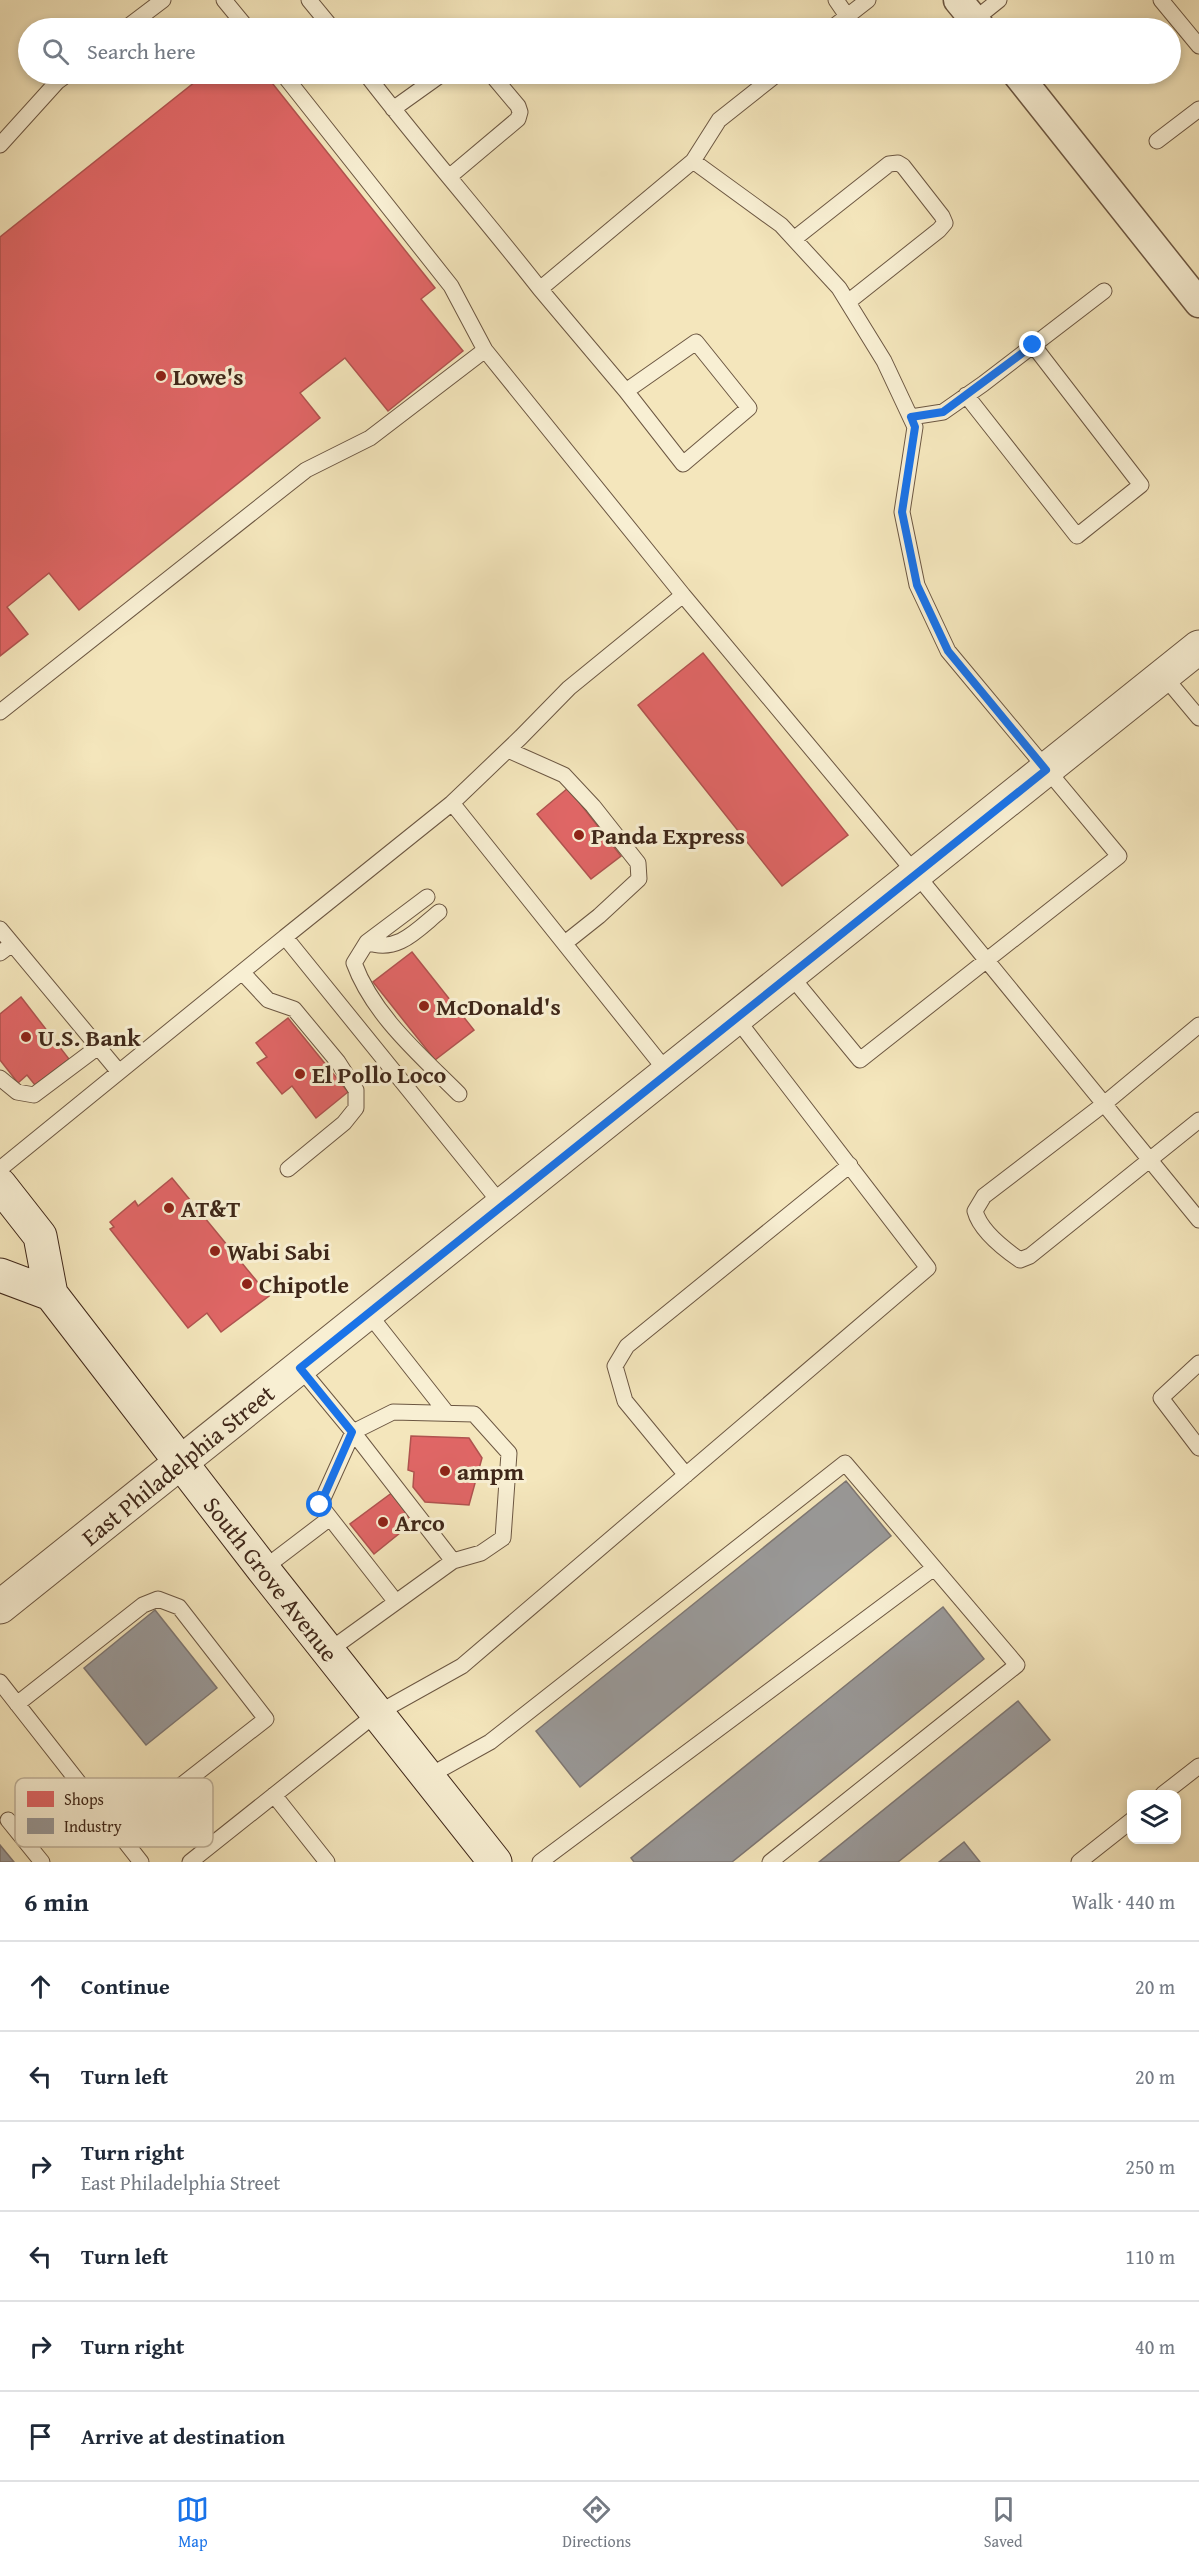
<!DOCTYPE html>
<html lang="en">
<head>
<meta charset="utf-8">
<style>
	:root { --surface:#fff; --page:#f6f6f7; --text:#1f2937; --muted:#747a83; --line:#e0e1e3; --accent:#1a73e8 }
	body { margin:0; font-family:"Gentium Book Plus",serif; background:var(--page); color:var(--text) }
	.controls { position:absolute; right:18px; bottom:18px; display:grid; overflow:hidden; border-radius:12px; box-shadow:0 3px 9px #0003 }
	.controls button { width:54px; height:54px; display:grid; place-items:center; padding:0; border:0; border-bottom:2px solid var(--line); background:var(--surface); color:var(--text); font:30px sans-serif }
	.stop { position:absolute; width:18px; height:18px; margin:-14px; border:4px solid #1a73e8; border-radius:50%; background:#fff }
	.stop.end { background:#1a73e8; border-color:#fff; box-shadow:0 2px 6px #0008 }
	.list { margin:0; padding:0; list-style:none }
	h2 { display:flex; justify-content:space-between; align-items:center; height:78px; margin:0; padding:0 24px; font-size:26px }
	h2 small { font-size:20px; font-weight:400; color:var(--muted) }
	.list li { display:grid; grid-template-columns:39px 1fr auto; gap:18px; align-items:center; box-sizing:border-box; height:90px; padding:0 24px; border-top:2px solid var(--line) }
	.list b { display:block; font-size:22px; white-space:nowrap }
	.list p { margin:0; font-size:20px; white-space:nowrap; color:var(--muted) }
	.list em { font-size:20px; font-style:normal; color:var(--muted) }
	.icon { flex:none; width:33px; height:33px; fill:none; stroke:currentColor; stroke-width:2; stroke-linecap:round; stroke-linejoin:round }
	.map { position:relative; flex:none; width:1199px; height:1862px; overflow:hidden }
	.search { position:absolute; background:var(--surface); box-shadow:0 3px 9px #0003; left:18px; right:18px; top:18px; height:66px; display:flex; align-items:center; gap:15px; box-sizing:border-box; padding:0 21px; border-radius:33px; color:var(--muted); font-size:22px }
	.sheet { height:618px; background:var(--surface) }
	nav { display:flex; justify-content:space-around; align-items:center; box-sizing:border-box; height:84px; border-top:2px solid var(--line); background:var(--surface); font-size:16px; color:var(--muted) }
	nav a { display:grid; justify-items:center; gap:3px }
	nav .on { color:var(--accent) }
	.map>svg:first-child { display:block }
	.shops { fill:#e06666; stroke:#b0534f; stroke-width:1.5 }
	.industry { fill:#999; stroke:#7e7773; stroke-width:1.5 }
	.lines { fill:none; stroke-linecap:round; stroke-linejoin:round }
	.service-casing { stroke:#6c5742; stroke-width:17 }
	.minor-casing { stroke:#6c5742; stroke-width:31 }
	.tertiary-casing { stroke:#6c5742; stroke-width:35 }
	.secondary-casing { stroke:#3f2719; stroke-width:35 }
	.service { stroke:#f8efd3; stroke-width:15 }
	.minor { stroke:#f8efd3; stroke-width:28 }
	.tertiary { stroke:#f8efd3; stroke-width:33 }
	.secondary { stroke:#f8efd3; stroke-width:33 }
	.route { stroke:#1a73e8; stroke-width:8 }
	.poi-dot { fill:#8f2418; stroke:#f8efd3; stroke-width:2 }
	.labels { text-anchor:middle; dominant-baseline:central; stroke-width:6; stroke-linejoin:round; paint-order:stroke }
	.poi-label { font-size:24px; font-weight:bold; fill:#3f2719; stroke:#f8efd3; text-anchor:start }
	.street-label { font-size:24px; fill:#3f2719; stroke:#f8efd3 }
	.key { fill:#f8efd3; stroke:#c0b39b; stroke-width:1.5 }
	.key-label { font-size:16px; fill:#3f2719 }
</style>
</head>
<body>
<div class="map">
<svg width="1199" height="1862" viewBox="0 0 1199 1862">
	<rect width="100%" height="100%" fill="#f4e6bc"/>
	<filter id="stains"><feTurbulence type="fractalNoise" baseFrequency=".00333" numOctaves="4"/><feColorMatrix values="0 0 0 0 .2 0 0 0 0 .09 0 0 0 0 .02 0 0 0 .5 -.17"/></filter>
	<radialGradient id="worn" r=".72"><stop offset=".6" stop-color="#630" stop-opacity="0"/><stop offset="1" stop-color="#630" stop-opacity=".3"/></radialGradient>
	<path class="shops" d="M205 74H265L435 288 421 299 463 351 388 411 345 358 300 393 320 418 79 610 49 573 7 607 28 634 0 656V237Z
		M703 653 848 835 782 886 638 705Z
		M568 788 621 856 591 879 537 814Z
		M412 952 474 1030 435 1060 373 982Z
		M21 997 69 1059 35 1085 27 1075 18 1083 0 1060V1014Z
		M288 1018 348 1092 316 1118 292 1086 282 1094 257 1063 267 1057 256 1043Z
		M172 1178 269 1296 221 1332 207 1313 188 1328 110 1229 114 1227 110 1222 135 1201 138 1206Z
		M411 1436 469 1438 482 1458 469 1505 425 1502 413 1487 414 1472 408 1470Z
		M393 1492 416 1520 374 1554 350 1524Z"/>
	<path class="industry" d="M846 1481 891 1536 580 1787 536 1731Z
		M943 1607 984 1659 732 1862H634L631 1858Z
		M155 1610 217 1688 146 1745 84 1668Z
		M1018 1701 1050 1740 898 1862H819Z
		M964 1842 980 1862H939Z
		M0 1845 14 1862H0Z"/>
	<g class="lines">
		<g class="service-casing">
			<path id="service" d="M224 0 247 28
				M309 0 332 28
				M836 0 847 16
				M1161 0 1199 46
				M974 20 999 0
				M126 28 163 0
				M832 28 868 0
				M283 74 451 286 485 350 683 595
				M366 74C422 147 483 216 540 289L693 161
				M777 74 719 120 693 161 781 225 839 288 884 361 915 427 902 512 917 585 948 651 1119 856 860 1060 790 975
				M393 109 442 74
				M1157 141 1199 109
				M0 145 57 82 68 74
				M449 177 518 119 520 112 518 106 491 74
				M794 239 889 164 898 163 903 166 942 216 945 223 939 230 848 302
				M540 289 626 391 696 342 749 408 683 464 626 391
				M966 395 1077 536 1141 485 1033 345
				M911 417 943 412 983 384 1104 291
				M1163 675 1199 718
				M0 712 306 470 370 438 485 350
				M508 750 564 775 593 806 638 863 639 879 599 916 565 943
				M452 803 521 737 569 688 683 595 916 874 1199 1220
				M427 897 367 942 354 963C373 1015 420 1055 459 1094
				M0 929 119 1072
				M285 937 452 803 668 1073
				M367 942C397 954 417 930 439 912
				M0 953 12 944
				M242 972 268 1000 294 1009 338 1062 356 1090V1108L344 1123 288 1169
				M1199 1025 1104 1104 984 1196 975 1211C980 1230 1004 1249 1020 1260L1030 1256 1199 1120
				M0 1078 17 1092 34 1095 98 1047
				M0 1169 285 937 502 1205
				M368 1313 446 1412
				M1199 1363 1161 1398 1199 1448
				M300 1368 353 1432 393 1412 474 1414 509 1453 503 1538 481 1553 453 1561 327 1652
				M686 1475 625 1401 615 1366 627 1346 850 1165
				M263 1569 330 1518
				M396 1602 320 1505 353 1432 453 1561
				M0 1682 141 1862
				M17 1704 143 1605 158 1599 179 1607 266 1719 119 1834
				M427 1777 490 1742 845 1463 1017 1665 770 1862
				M1163 1794 1199 1766
				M274 1795 327 1862
				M8 1820 42 1862
				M190 1862 376 1714 462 1666 928 1268 736 1018
				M540 1862 934 1568
				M1079 1862 1132 1820"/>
		</g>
		<g class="minor-casing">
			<path id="minor" d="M958 0 981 28
				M1017 74 1199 303"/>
		</g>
		<g class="tertiary-casing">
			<path id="tertiary" d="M0 1607 1199 647"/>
		</g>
		<g class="secondary-casing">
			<path id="secondary" d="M0 1185 40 1236 51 1294 263 1569 495 1862
				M0 1275 51 1294"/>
		</g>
		<use href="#service" class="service"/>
		<use href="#minor" class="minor"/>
		<use href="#tertiary" class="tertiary"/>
		<use href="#secondary" class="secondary"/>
	</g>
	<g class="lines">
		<path class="route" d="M320 1505 352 1432 300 1368 1046 770 948 651 917 585 902 512 915 427 911 417 943 412 1033 345"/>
	</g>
	<g class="poi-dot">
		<circle cx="161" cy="376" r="6"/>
		<circle cx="579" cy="835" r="6"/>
		<circle cx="424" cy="1006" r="6"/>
		<circle cx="26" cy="1037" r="6"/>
		<circle cx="300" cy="1074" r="6"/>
		<circle cx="169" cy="1208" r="6"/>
		<circle cx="215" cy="1251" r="6"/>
		<circle cx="247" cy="1284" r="6"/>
		<circle cx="445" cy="1471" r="6"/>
		<circle cx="383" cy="1522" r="6"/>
	</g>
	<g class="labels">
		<g class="poi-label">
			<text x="173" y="376">Lowe's</text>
			<text x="591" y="835">Panda Express</text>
			<text x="436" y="1006">McDonald's</text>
			<text x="38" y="1037">U.S. Bank</text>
			<text x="312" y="1074">El Pollo Loco</text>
			<text x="181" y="1208">AT&amp;T</text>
			<text x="227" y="1251">Wabi Sabi</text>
			<text x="259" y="1284">Chipotle</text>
			<text x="457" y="1471">ampm</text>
			<text x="395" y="1522">Arco</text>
		</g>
		<g class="street-label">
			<text transform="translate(178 1465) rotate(-39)">East Philadelphia Street</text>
			<text transform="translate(271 1579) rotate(52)">South Grove Avenue</text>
		</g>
	</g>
	<rect x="15" y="1778" width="198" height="69" rx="9" class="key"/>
	<rect x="27" y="1791" width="27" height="16" fill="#e06666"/>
	<rect x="27" y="1818" width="27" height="16" fill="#999"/>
	<g class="key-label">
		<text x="64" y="1805">Shops</text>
		<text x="64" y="1832">Industry</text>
	</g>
	<rect width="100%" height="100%" filter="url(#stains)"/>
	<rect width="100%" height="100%" fill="url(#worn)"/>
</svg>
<div class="controls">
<button><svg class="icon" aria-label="layers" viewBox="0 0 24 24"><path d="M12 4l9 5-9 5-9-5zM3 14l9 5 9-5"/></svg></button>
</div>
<div class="stop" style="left:320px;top:1505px"></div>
<div class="stop end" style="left:1033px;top:345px"></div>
<div class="search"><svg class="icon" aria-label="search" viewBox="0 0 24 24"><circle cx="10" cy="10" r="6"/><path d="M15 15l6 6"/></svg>Search here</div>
</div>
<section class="sheet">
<h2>6 min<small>Walk · 440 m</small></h2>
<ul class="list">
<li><svg class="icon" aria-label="ahead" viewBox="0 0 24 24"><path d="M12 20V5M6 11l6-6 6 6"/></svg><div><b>Continue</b></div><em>20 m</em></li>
<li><svg class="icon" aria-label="left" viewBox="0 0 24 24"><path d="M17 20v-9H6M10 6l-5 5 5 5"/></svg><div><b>Turn left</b></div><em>20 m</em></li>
<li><svg class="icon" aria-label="right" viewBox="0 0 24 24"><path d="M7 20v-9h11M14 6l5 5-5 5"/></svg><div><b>Turn right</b><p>East Philadelphia Street</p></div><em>250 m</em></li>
<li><svg class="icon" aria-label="left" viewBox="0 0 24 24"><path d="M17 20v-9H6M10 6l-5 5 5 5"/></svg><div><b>Turn left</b></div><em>110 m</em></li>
<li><svg class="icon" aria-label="right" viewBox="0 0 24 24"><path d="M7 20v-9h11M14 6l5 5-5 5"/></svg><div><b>Turn right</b></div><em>40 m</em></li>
<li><svg class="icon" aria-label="arrive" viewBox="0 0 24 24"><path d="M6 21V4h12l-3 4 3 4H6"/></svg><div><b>Arrive at destination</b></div></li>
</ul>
</section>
<nav>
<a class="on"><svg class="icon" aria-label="map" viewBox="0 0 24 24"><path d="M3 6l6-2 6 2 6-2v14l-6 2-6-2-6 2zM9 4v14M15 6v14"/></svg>Map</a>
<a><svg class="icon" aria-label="directions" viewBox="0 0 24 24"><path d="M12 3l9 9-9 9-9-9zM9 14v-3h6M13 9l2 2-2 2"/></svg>Directions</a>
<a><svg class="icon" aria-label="saved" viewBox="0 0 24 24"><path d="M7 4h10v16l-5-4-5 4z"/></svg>Saved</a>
</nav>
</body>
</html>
